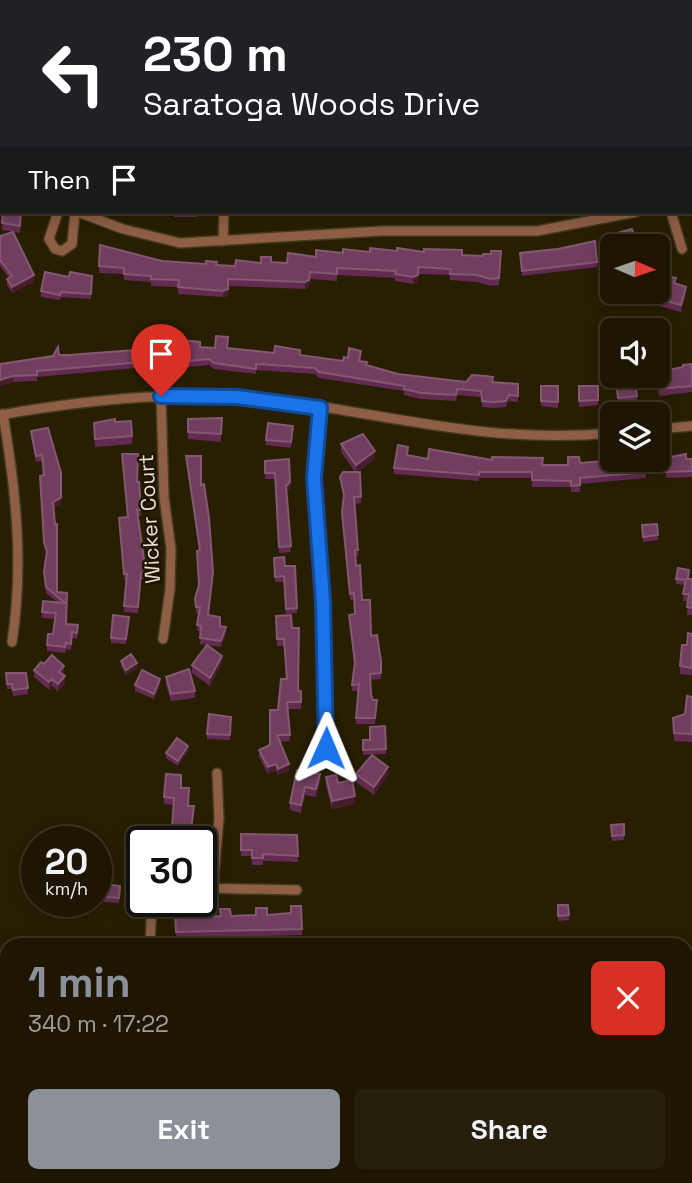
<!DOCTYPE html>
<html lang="en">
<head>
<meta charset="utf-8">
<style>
  :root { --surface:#1e1602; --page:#261f0c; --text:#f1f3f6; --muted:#a19f99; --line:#3c3524; --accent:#8c9099 }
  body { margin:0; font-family:"Space Grotesk",sans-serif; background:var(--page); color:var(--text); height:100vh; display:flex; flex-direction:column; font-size:26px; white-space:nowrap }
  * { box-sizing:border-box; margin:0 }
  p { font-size:23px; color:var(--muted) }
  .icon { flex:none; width:38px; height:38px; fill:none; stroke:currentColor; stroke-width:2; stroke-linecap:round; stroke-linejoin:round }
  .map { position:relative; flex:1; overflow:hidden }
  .side { position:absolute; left:0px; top:938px; width:693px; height:245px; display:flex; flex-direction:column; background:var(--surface); border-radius:21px 21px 0 0; box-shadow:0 4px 18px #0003,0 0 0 2px var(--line) }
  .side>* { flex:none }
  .top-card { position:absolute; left:0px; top:0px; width:693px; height:214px; box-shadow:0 4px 18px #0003,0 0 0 2px var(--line); background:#202124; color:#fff; overflow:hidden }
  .needle { width:46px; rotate:92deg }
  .controls { position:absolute; left:600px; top:234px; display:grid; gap:14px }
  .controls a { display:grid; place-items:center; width:70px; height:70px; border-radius:10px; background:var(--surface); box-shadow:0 4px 18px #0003,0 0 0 2px var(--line); font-size:35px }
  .speed { position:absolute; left:21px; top:826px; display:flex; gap:14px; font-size:35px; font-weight:700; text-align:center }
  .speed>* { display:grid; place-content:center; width:91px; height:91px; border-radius:50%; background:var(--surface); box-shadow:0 4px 18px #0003,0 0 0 2px var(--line); line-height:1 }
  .speed small { font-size:18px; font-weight:400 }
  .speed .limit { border:4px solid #111; border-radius:10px; background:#fff; color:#111 }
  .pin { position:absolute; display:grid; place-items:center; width:60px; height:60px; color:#fff; margin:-72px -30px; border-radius:50% 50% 50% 0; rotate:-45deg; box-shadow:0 0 7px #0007 }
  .pin .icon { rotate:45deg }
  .me { position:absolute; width:77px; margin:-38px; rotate:1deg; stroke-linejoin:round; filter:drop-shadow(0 0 5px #0008) }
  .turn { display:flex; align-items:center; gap:24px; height:147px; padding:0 28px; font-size:32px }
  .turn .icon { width:91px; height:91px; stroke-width:2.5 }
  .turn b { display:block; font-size:49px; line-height:60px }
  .then { display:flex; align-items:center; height:66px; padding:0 28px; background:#0003; gap:14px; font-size:26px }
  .round { display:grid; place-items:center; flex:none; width:74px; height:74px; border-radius:10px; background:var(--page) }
  .overview { display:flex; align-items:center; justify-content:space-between; height:119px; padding:0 28px }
  h1 { font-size:42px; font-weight:700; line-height:52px; color:var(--accent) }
  .action { display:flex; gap:14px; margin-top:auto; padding:14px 28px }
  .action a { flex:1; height:80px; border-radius:10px; background:var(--accent); color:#fff; font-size:28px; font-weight:700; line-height:80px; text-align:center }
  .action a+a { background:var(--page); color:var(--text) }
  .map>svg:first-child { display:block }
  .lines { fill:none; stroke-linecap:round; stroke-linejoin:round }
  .service-casing { stroke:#43391f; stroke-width:8 }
  .minor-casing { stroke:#43391f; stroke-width:12 }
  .service { stroke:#8f5f45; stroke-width:4.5 }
  .minor { stroke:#8f5f45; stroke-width:9 }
  .wall { fill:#632b51 }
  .shaded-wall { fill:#451d2b }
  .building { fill:#713e5f; stroke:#845871; stroke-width:2 }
  .route-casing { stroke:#114b97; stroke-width:18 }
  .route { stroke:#1a73e8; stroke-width:12 }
  .labels { text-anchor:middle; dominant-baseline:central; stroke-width:5; stroke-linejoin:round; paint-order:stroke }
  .street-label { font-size:21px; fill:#e9e2d2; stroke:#1e1500 }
</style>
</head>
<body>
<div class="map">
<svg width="692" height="1183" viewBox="0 0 692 1183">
  <rect width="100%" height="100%" fill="#281e02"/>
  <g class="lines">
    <defs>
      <path id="service" d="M7,0L10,2
        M45,0L46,2
        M210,0L237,2
        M173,2L177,0"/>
      <path id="minor" d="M307,2V0
        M691,201H692
        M58,212L49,239L55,249L62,251L72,244L75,212
        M78,212L123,229L180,243L382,231H537L636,212
        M671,212L682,249
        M223,241L224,212
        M161,396L164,497L171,549L170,589L163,639
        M320,408L314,478L323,601L326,748
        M3,414C16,491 24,565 12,642
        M0,415C96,398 194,389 291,402C403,418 497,444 612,433
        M658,429L692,426
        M201,888L297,890
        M213,888L219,818L217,773
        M150,945L152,901
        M686,1074H692
        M0,1098L7,1097
        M0,1126L7,1123
        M413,1183L414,1176"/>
    </defs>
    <!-- service casing -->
    <use href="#service" class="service-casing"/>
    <!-- minor casing -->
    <use href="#minor" class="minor-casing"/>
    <!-- service -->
    <use href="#service" class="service"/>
    <!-- minor -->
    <use href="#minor" class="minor"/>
  </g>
  <!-- wall -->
  <path class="wall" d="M21,212L20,233L2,230V223Z
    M174,212H198L197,217H174Z
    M0,236L34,282L12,293L7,285V279L9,278L0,266Z
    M100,245L162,261L235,266L261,263H287L343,253L397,251L482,256L501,251L499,285L490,286L477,282L450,280V275L418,274V282L413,284L395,281V278L337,275V281L310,279L309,287L305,289L228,286V296L223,297L178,294V287L151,286V282L124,280V274L99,273Z
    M558,249L597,262V267L522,276L520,253Z
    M92,276L91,299L61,297L60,300L41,297V291L69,277Z
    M676,284L686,295L681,312L659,306V299Z
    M627,292H641L634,298Z
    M182,340L200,347L300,355L343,361L348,358L361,357L360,361L367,365L398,374L466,382H492L518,390V402L509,401L506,407L493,408L482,407L481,397L457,395L456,401L421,399L404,395V391L319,378L315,374L256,370V374L214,369L209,365L179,368V364L37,377V381L13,382L0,386V364L59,355H69L175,347Z
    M692,364V392L659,396L656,376Z
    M616,382L637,396V401L618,403Z
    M541,386H558V408L541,406Z
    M579,386H598V405L579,407Z
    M222,418L221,442L188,439V419Z
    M115,422L132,436V444L95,447L94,423Z
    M31,431L61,473V504L54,508L57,592L67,593L66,624L78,631L77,639L72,638L71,650L66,649L65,653L47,651V645L53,634L55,619L42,618L43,601L57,602L46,593L44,572L47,555L44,548L40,482L44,475L42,461L36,462L31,437Z
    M293,431L291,448L266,445V440Z
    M341,444L375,459L357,472H360L361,503L355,504L358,550V556H355L356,566L362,600L371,636L381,661V679L370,680L371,694L373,700L377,706L375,724H356L358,691H352L354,665L349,615L354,614V600H350L342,520L344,499L340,477L355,472L341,452Z
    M122,454L137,482H139L141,516H138L146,579H141L138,613L124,612L126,580H124L119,518L128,517Z
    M408,455L428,459L492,460L543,465H568L580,463L645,460L646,478L580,484V492H571V487H532V478H479V481L394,474V468Z
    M186,456L201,485L213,578L208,615L226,633L221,647L200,644L201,631H197L199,613H196L195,598L199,586V550Z
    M665,458L692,459V477L666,478Z
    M265,461L290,488L286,492L291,552L279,553L275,479H265Z
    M657,524L658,540L643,542L642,525Z
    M274,558L285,566H295L297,613L286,614L284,582H275Z
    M689,575V579H692V615H687L688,601H683L685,585L676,584V579Z
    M276,616L292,628L298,691H301V709H287L290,741L280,742L289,771L278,775L276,770L268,774L259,757V750L270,745L278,710L286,679L284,646H277Z
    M129,622L126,644L111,643V638Z
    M692,634V675L680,674V666L687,645Z
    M121,661L137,668L126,675L121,666Z
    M222,663L210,686L192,673V665Z
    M44,664L64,673L63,675L65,684L58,691L52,686L49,690L34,677V670Z
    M6,673L28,688V694L13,696L12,689H7Z
    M166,677L195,691V698L171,701L166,685Z
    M135,685H160L154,699L135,691Z
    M692,697V742L674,741L673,718L685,714Z
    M231,717L230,740L207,739V734Z
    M385,726L386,754L363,755V740H370Z
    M188,751L178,766L166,758V753Z
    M297,770L320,781L316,797L305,795L301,813L290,810V803Z
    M356,774L388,775L374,795L356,782Z
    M326,777L338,783L355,804L332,809L326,785Z
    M181,788L188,806L194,814L191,838L172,836L173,805L164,804V797Z
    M624,824V840L612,841L611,825Z
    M241,834L297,835L298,862L263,861V865H252V856H241Z
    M105,884L120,886L119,903L104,902Z
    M70,901H81V916L69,915Z
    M558,905H568L569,920L558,921Z
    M301,906L302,935L176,938L175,912L200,917L267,915L291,913Z
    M692,991V1022H686V998H690Z
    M7,1139V1168L0,1167V1140Z
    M361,1176H389L388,1183H361Z"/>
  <!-- shaded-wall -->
  <path class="shaded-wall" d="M34,275V282L12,293V287Z
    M418,275V282L413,284V277Z
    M309,280V287L305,289V282Z
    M228,286V296L223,297V291Z
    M686,287V295L681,312V305Z
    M634,292H641L634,298Z
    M13,376V382L0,386V380Z
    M509,395V401L506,407V401Z
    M375,451V459L356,473V465Z
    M290,482V488L286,492V486Z
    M61,498V504L53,508V502Z
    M226,627V633L221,647V641Z
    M222,656V663L210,686V678Z
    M137,663V668L126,675V670Z
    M64,666V673L59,679V672Z
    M65,676V684L58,691V684Z
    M52,679V686L49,690V682Z
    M160,679V685L154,699V694Z
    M188,746V751L178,766V761Z
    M276,764V770L268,774V767Z
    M289,764V771L278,775V769Z
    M388,767V775L374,795V787Z
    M320,774V781L316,797V789Z
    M305,787V795L301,813V805Z
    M355,796V804L332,809V801Z"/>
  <!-- building -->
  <path class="building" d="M0,21L2,23V34L0,36Z
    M3,212H21L20,226L2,223Z
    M632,229L639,247H618L617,233Z
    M13,232L34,275L12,287L7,279L12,276L0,260V236Z
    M595,241L597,262L522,271L520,253L558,249Z
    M100,245L162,261L206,264V261L217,262L216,265L235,266L236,260L261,263V257H271V262L287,263L288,253L316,257V250L343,253V249L370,252V248L397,251V248L424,252V249L462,250V255L482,256L483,254H491V251H501L499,278L490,279L477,275L450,274L451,269L418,267V275L413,277L395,274L396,271L337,268V274L310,272L309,280L305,282L228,279V289L223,291L178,287L179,280L151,279V276L124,274V268L99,266Z
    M45,272L69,277L70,272L92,276L91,294L61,292L60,295L41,291Z
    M666,276L676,278L674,283L686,287L681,305L659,299Z
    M175,334H182V340L200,342V347L215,348L216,336L228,337L227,348L274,353L275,346L300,350V355L343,361L344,357L348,358L349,348L361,351L359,361L367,362L366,365L398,374L466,382L472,375L486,376L493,377L492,382L518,384V396L509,395L506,401L493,402L482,401L481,391L457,389L456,395L421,393L404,389L405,386L319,372L315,368L256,364V369L214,363L209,359L179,362V359L37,371V375L13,376L0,380V364L53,356L58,347L59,355H69L175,347Z
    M692,364V386L659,389L657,376H658V372L683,367V365Z
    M635,379L637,396L618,398L616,382Z
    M541,386H558V402L541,401Z
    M579,386H598V400L579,401Z
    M222,418L221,434L188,432V419Z
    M115,419V422L131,421L132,436L95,439L94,423Z
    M268,423L293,426L291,442L266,440Z
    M48,428L61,473V498L53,502L55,524H57V592L67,593L66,624L78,625L77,633L72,632L71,644L66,643L65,647L47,645L48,634H53L56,613L42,612L43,601L65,603L46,587L44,572L47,551L44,542L40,476L44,475L42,455L36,456L31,431Z
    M363,434L375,451L356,465L341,444Z
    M398,445L408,447L407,455L428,459L429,449L492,460V457L543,458L542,465H568V457H579L580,463L603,461V456H612V460H645L646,472L580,478V485L571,486V481L532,480V472H479V475L394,468Z
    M122,454H138L137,482H139L141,510H137L146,573H141L138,607L124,606L127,574H124L119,518L128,517Z
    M686,454V459H692V471L666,472L665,458Z
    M186,456H201V485L204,484L209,518L213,572L208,615L220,617V626L226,627L221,641L200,638L201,626L197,625L200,607H196L195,598L199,585L197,551L200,550Z
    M289,459L290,482L286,486L291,546L279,547L275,473H265V461Z
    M343,472H360L361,497H354L358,550H355L356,566L360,565L362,600H370L371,636L377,635L381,661V673L370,674L371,694L373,700H377L375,718H356L359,684L352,685L355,662L349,615L355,614L354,593L350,594L342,513L344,495L340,477Z
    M657,524L658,535L643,537L642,525Z
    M284,557L285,566H295L297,608L286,609L284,576L275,577L274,558Z
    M678,568L689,570L688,579H686L685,580L676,579Z
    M686,579H692V608L687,607L689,594H683Z
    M113,615L129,617L126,639L111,638Z
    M291,615L292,628H299L298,691H301V702H287L290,735H277L289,764L278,769L276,764L268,767L259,750L270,745V710H278L281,679H287L284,639H277L276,616Z
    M688,633L692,634V668L680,666L682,645H687Z
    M207,645L222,656L210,678L192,665Z
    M131,654L137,663L126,670L121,661Z
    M52,655L64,666L59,672L65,676L58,684L52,679L49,682L34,670L41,662L44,664Z
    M189,669L195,691L171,694L166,677Z
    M142,670L160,679L154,694L135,685Z
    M6,673H26L28,688L13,690L12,684H7Z
    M687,696L692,697V734L674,733L673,718L685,714Z
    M209,714L231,717L230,735L207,734Z
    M385,726L386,749L363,750V740H370V727Z
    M177,738L188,746L178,761L166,753Z
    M372,755L388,767L374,787L356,774Z
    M297,770L320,774L316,789L305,787L301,805L290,803Z
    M166,774L181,775V788H189L188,806H194L191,830L172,829L174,798L164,797Z
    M336,775L338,783L352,780L355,796L332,801L326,777Z
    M624,824V835L612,836L611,825Z
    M241,834L297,835L298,856L263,854V858H252V850H241Z
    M105,884L120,886L119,898L104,897Z
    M70,901H81V910H69Z
    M558,905H568L569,915L558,916Z
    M291,906H301L302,929L176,932L175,912L199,913L200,917L221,916L220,909H230L231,916L256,915V908H267V915L291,913Z
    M692,991V1014H686V998H691L690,992Z
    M7,1139V1160H0V1140Z
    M361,1176H388V1180L361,1178Z
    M444,1176H463L465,1183H440L439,1179H444Z"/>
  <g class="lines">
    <defs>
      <path id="route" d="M161,396L237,397L320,408L314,478L323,601L326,748"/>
    </defs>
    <!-- route casing -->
    <use href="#route" class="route-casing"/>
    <!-- route -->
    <use href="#route" class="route"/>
  </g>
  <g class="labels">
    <!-- street labels -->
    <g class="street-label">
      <text transform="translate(149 519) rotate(-93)">Wicker Court</text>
    </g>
  </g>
</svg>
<div class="controls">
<a><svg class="needle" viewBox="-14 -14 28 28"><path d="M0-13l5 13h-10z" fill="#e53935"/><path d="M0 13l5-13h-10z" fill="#a19f99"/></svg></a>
<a><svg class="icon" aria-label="sound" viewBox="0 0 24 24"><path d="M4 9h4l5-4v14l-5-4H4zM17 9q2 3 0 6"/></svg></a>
<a><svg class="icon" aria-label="layers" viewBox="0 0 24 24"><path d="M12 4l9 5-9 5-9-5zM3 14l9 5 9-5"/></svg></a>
</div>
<div class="speed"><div>20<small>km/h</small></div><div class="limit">30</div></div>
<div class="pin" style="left:161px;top:396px;background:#d93025"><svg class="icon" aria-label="arrive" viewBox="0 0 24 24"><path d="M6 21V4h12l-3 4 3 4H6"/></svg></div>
<svg class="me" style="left:326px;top:748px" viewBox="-20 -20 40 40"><path d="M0-17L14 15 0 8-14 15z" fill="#1a73e8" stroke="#fff" stroke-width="4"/></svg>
<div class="top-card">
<div class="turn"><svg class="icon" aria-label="left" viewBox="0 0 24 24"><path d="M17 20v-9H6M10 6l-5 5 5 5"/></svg><div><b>230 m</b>Saratoga Woods Drive</div></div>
<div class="then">Then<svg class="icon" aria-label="arrive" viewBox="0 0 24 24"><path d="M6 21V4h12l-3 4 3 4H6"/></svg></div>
</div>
<section class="side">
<div class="overview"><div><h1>1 min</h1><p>340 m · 17:22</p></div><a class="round" style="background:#d93025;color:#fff"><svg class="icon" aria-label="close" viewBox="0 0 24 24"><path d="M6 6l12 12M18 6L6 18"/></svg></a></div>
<div class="action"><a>Exit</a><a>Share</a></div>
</section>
</div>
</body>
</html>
